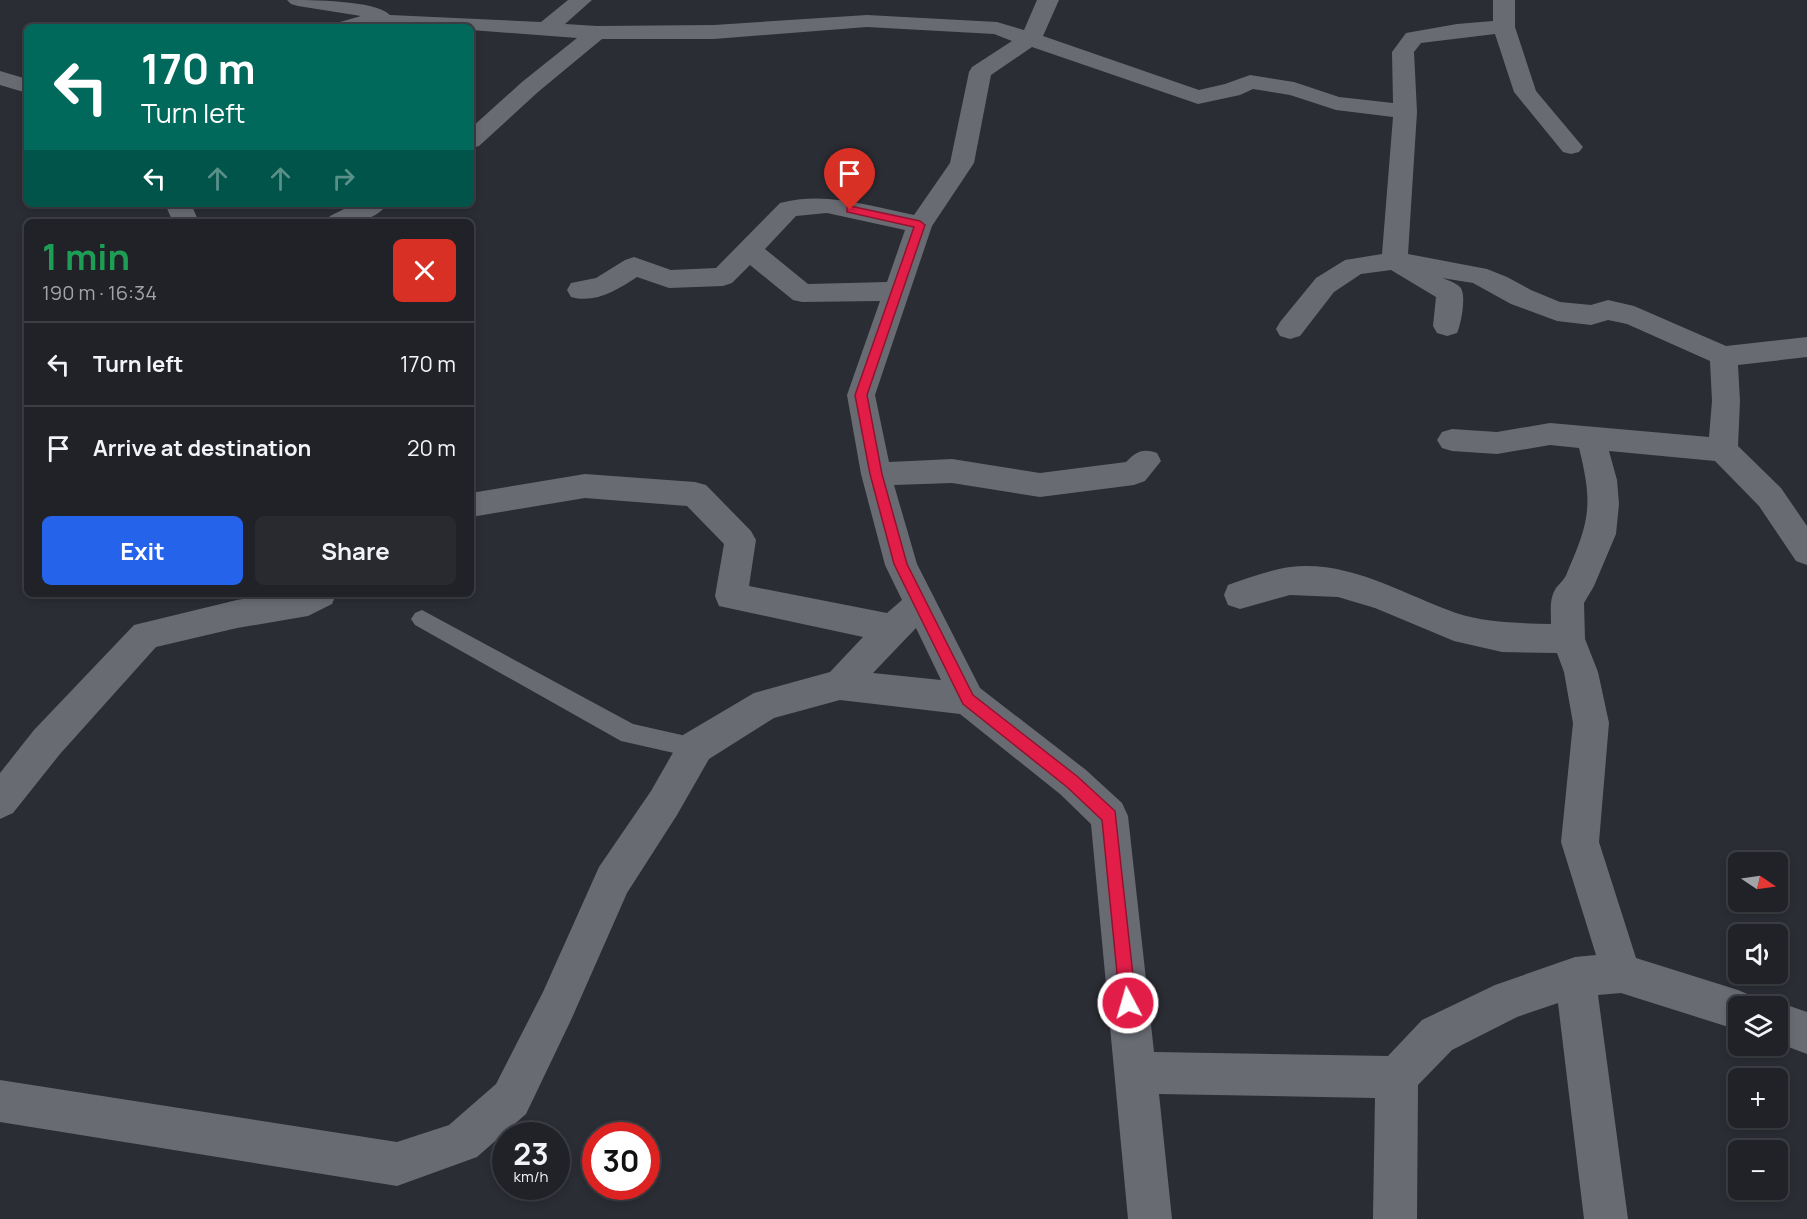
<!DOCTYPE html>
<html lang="en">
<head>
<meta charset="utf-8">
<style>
  :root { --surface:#202227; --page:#282a2f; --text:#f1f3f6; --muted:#a2a4a7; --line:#3d3f44; --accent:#2563eb }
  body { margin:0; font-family:Manrope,sans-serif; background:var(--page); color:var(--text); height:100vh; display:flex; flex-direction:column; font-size:22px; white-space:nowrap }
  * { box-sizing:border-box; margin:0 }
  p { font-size:20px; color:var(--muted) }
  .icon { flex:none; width:33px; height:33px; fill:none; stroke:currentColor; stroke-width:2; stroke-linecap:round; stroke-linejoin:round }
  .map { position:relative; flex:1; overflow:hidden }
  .sheet { position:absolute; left:24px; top:219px; width:450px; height:378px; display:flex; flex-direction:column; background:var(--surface); border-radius:9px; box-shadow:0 3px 9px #0003,0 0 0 2px var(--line) }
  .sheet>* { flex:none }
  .guide { position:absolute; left:24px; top:24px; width:450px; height:183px; border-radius:9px; box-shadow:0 3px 9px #0003,0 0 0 2px var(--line); background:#00695c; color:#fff; overflow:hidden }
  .needle { width:39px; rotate:103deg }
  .tools { position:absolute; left:1728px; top:852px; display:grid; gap:12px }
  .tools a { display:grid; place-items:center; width:60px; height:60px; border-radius:9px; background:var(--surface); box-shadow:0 3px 9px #0003,0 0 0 2px var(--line); font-size:30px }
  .speed { position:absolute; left:492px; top:1122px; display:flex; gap:12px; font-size:30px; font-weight:700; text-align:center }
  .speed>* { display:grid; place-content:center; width:78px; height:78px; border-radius:50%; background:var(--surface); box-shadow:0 3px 9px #0003,0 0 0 2px var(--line); line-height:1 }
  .speed small { font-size:15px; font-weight:400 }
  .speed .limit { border:9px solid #d22; background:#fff; color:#111 }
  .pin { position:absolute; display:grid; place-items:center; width:51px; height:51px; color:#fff; margin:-62px -26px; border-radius:50% 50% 50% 0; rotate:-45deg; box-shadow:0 0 6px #0007 }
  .pin .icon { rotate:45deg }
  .me { position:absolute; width:66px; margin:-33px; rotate:354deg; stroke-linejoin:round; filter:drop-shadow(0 0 4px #0008) }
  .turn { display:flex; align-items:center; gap:21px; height:126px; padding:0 18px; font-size:27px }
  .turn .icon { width:78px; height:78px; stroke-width:2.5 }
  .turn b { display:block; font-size:42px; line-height:51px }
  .lanes { display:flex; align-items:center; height:57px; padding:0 18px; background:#0003; justify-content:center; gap:30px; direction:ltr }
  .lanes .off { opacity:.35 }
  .round { display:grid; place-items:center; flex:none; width:63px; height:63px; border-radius:9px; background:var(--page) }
  .head { display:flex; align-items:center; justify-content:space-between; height:102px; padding:0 18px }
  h1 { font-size:36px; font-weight:700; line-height:45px; color:#1e9e55 }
  .primary-button { display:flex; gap:12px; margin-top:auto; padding:12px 18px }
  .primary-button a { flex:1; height:69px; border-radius:9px; background:var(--accent); color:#fff; font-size:24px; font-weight:700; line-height:69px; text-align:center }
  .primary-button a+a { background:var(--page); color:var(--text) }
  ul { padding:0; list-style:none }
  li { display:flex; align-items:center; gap:18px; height:84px; padding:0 18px; border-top:2px solid var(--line) }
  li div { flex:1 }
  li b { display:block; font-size:22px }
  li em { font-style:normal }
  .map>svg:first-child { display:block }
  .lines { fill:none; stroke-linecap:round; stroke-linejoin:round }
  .lane { fill:#696b73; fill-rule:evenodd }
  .street { fill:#696b73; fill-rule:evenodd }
  .route { fill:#e11d48; stroke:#92132f; stroke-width:1.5 }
</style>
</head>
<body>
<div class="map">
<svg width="1807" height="1219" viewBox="0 0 1807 1219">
  <rect width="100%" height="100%" fill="#2b2d34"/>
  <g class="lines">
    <!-- lane -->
    <path class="lane" d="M422,610L633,724L704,740L707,747L704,754L696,758L621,741L415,625L411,619L415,613Z"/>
    <!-- street -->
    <path class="street" d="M287,0C311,0 375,0 390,15L541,22L568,0H592L565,24L597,26L714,25L867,15L997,22L1024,30L1037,0H1059L1043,36L1199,90L1225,84L1250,75L1294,82L1339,97L1393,103L1392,52L1406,33L1457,24L1493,21V0H1515V27L1536,91L1583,147L1579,152L1571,154L1563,152L1514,92L1495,34L1421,43L1414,52L1417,112L1408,254L1487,269L1507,277L1531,290L1560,302L1591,305L1608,300L1634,306L1726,346L1807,337V357L1738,365L1740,401L1738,446L1781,488L1807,526V565L1796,561L1759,506L1715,461L1609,451L1617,480L1619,504L1616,534L1594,586L1584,603L1585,639L1598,672L1609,723L1599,842L1636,958L1738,990L1752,996L1757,1006H1738V1030L1621,993L1598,995L1628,1219H1584L1558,1003L1517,1017L1452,1050L1418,1085L1417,1219H1373V1217L1375,1098L1159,1094L1172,1219H1128L1091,824L1060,794L960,714L840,700L774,718L709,759L677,815L627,893L571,1020L526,1114L477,1157L397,1186L0,1122V1080L397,1142L449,1125L496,1084L543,992L599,867L651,791L683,735L754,693L830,672L863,637L719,606L715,596L724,544L687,506L585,498L471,517V493L585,474L695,482L706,485L751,531L756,540L749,586L887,613L902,600L885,565L861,474L847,395L880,301L802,302L793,300L750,265L732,283L723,286L669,288L637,277C617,290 595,304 571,297L567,290L571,283L596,278L625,260L634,257L671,270L716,268L780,203C826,191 868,206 914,215L950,163L969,72L972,67L1012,41L994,34L867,27L714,39H602L538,92L479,146L471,148V128L522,82L577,38L471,30V27H337L340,22L361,16L298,6L291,4ZM1032,47L1198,104L1240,95L1253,89L1290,95L1336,110L1393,117L1382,254L1345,260L1316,278L1280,322L1276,329L1280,336L1290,339L1300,336L1334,292L1361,274L1391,270L1436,297L1433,326L1437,333L1447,336L1457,333C1461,325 1467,294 1460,287C1456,283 1448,280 1442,278L1473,283L1511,304L1557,321L1591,325L1608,320L1627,324L1710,361L1712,401L1709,437L1550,423L1497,432L1452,429L1442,432L1437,440L1442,448L1452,451L1497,454L1550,445L1579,448C1593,504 1590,520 1567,573C1565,579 1560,583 1556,588C1549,599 1551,611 1551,624C1519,623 1486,623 1456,613C1402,594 1350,560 1290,567C1270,570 1247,578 1228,585L1224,595L1228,605L1240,609L1290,595L1338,597L1375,608L1454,641L1502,652L1557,653L1564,672L1573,723L1561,842L1596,955L1575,957L1495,985L1422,1020L1388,1056L1154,1052L1128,816L1122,803L1086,770L980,688L917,564L894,485L952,483L1040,497L1134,485L1145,481L1161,461L1157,453C1142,448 1136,452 1126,462L1040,473L952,459L889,462L875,395L932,226L974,163L991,75ZM827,213L905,230L887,282L808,284L765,249L796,216ZM916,628L941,680L873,673Z
      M0,71L27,79V93L0,85Z
      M165,204H191L199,222H173Z
      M354,204H387C374,224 347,222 326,222L330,216Z
      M272,594H336L332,604L308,616L237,628L156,647L60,754L13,813L0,819V773L34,730L134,625L237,600Z
      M1778,1002L1807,1012V1054L1778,1043V1006H1768Z"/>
  </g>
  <!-- route -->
  <path class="route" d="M850,206L920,221L925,225L867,395L882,474L907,564L973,695L1078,777L1115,811L1136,1003L1134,1009L1128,1011L1122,1009L1120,1003L1102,820L1067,787L963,704L894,564L870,474L855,395L914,227L847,212V207Z"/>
</svg>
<div class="tools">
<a><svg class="needle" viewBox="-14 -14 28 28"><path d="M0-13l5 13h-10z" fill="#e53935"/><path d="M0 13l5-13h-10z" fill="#a2a4a7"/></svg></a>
<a><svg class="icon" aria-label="sound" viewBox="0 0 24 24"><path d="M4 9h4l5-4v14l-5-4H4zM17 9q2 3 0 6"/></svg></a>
<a><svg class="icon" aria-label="layers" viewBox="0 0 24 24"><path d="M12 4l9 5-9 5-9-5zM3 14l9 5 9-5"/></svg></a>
<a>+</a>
<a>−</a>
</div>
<div class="speed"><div>23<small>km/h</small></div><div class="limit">30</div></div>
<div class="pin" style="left:850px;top:210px;background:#d93025"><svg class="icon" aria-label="arrive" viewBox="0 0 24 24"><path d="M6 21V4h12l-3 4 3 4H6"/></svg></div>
<svg class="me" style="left:1128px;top:1003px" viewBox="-20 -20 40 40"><circle r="17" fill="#e11d48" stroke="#fff" stroke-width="3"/><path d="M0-11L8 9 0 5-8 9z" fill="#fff"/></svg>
<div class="guide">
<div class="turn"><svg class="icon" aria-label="left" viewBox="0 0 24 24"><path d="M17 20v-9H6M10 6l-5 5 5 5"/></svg><div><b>170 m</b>Turn left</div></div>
<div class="lanes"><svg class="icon" aria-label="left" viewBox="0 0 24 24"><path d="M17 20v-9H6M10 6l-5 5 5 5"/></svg><svg class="icon off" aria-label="ahead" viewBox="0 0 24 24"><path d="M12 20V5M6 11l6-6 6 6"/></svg><svg class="icon off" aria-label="ahead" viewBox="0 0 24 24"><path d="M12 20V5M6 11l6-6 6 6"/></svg><svg class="icon off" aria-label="right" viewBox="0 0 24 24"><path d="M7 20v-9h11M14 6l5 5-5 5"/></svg></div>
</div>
<section class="sheet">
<div class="head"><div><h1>1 min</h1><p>190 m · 16:34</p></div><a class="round" style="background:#d93025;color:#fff"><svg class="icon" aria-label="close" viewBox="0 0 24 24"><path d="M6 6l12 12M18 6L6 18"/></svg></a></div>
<ul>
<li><svg class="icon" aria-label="left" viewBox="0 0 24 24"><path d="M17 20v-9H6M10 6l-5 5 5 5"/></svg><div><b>Turn left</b></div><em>170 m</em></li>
<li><svg class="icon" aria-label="arrive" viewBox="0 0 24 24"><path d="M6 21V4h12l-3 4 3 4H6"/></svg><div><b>Arrive at destination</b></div><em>20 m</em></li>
</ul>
<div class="primary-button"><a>Exit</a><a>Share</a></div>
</section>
</div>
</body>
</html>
